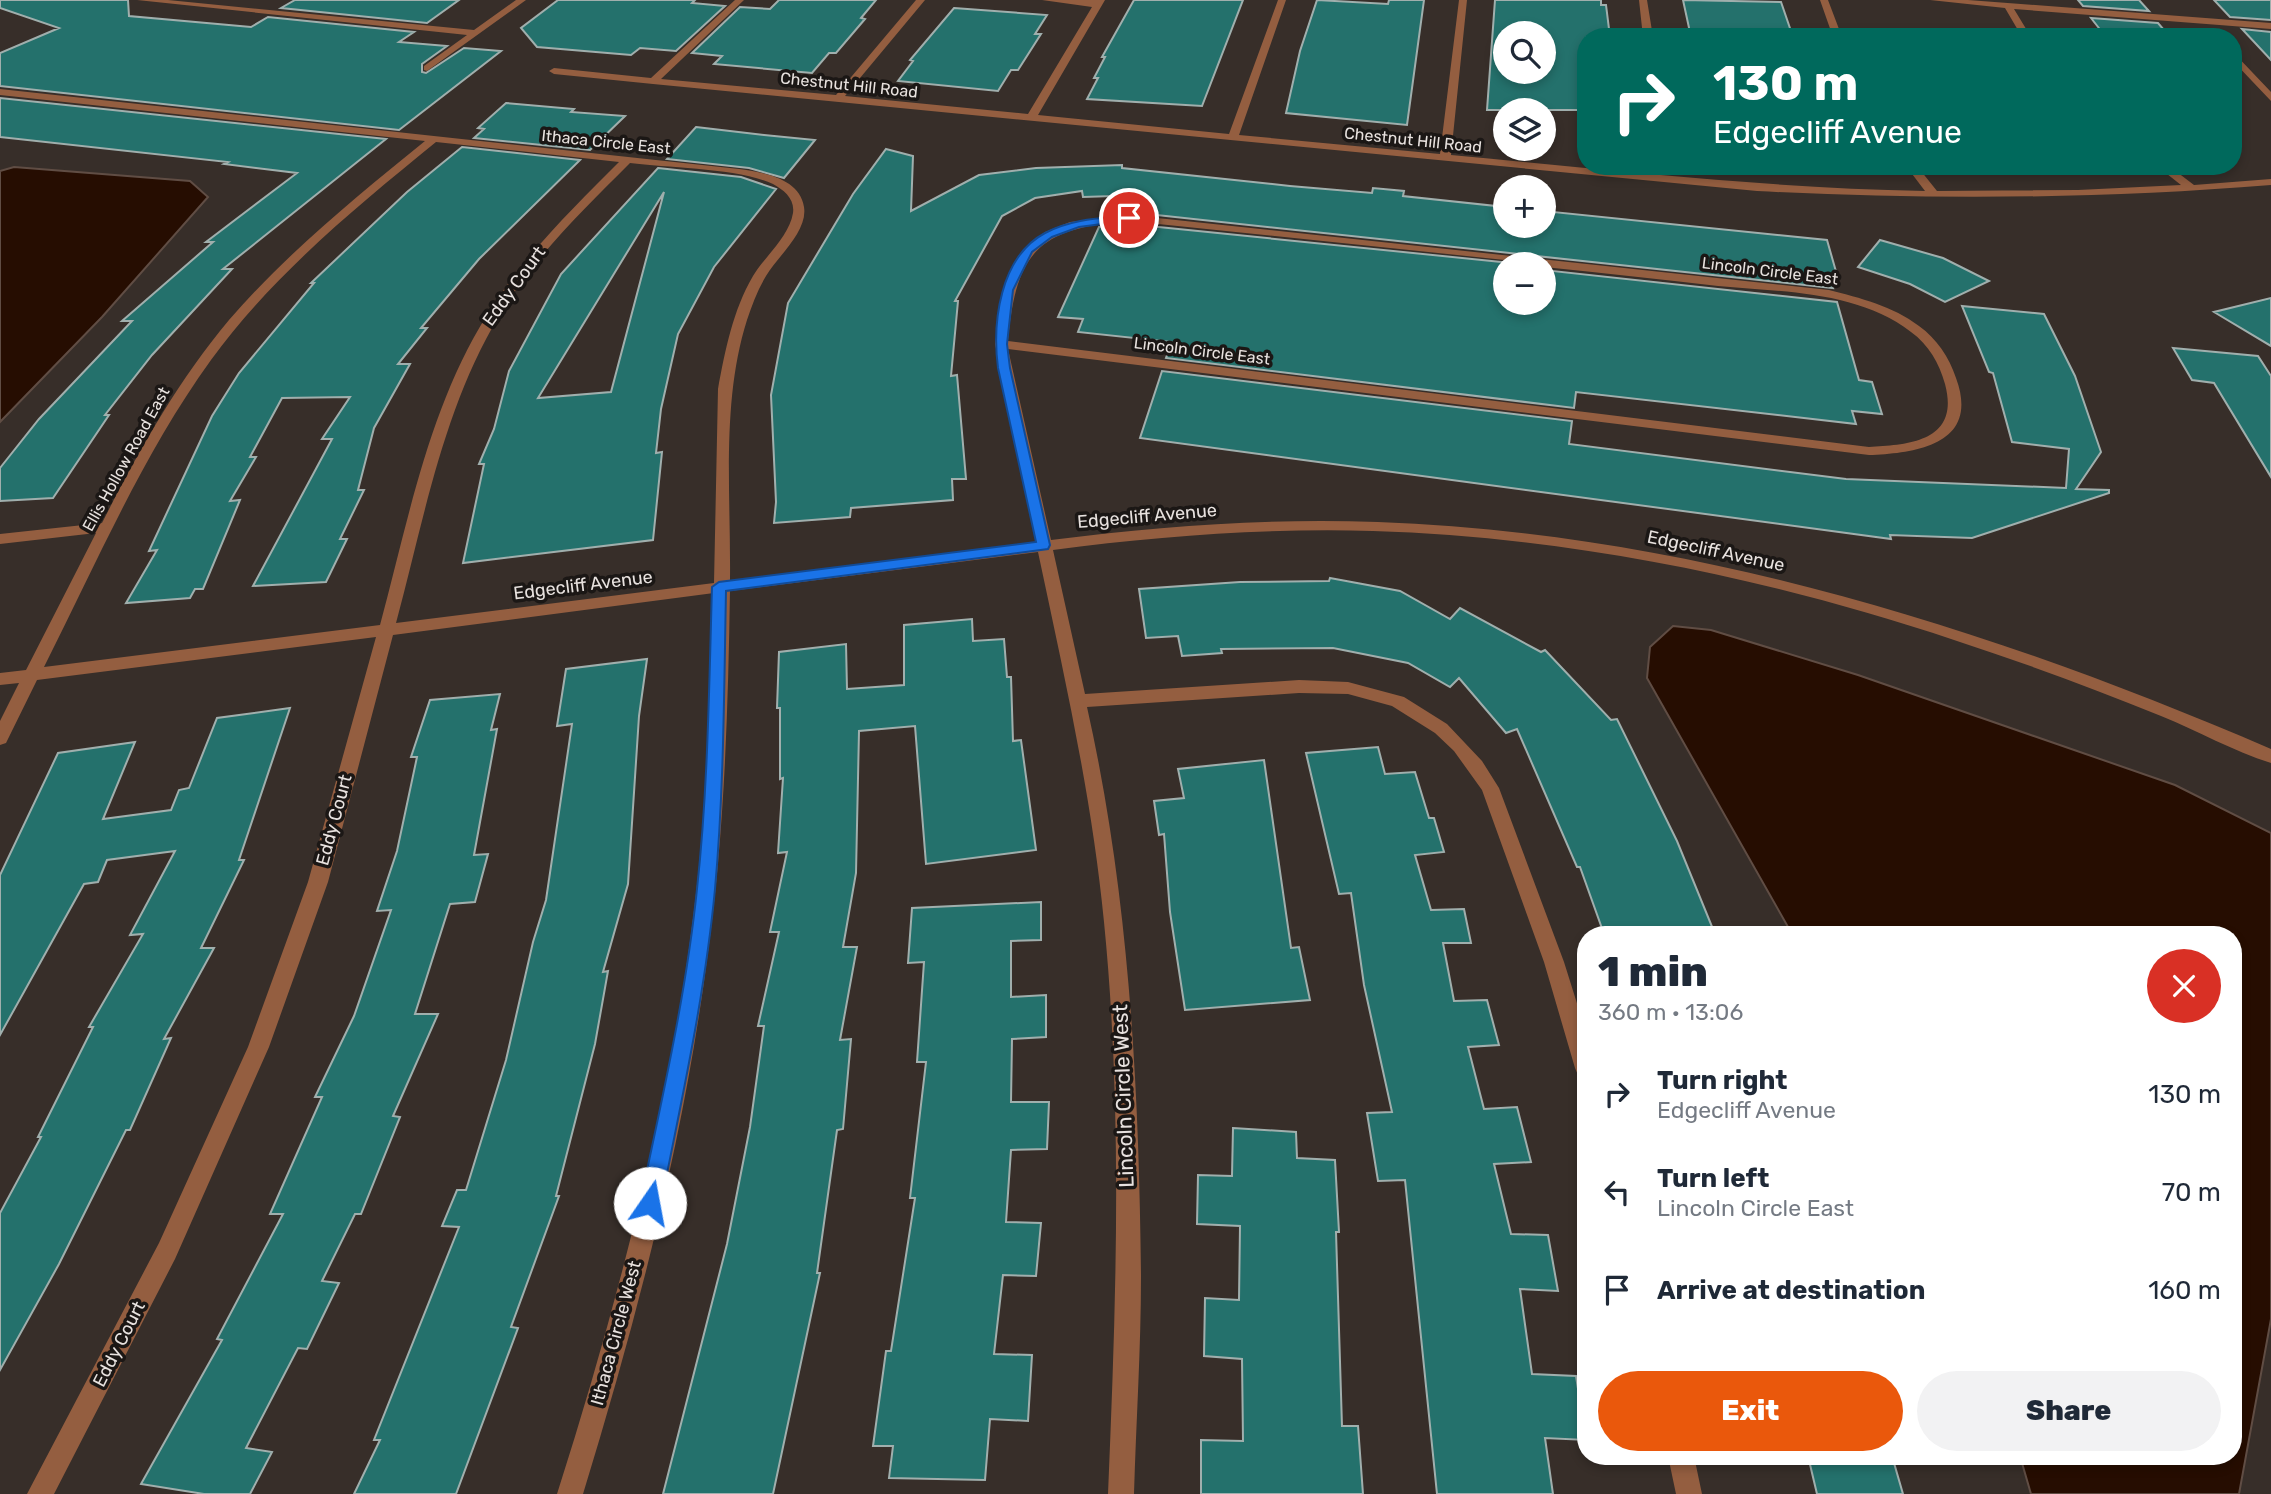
<!DOCTYPE html>
<html lang="en">
<head>
<meta charset="utf-8">
<style>
  :root { --surface:#fff; --page:#f2f2f3; --text:#1f2937; --muted:#747a83; --accent:#ea580c }
  body { margin:0; font-family:Rubik,sans-serif; background:var(--page); color:var(--text); height:100vh; display:flex; flex-direction:column; font-size:26px; white-space:nowrap }
  * { box-sizing:border-box; margin:0 }
  p { font-size:23px; color:var(--muted) }
  .icon { flex:none; width:38px; height:38px; fill:none; stroke:currentColor; stroke-width:2; stroke-linecap:round; stroke-linejoin:round }
  .map { position:relative; flex:1; overflow:hidden }
  .details { position:absolute; left:1577px; top:926px; width:665px; height:539px; display:flex; flex-direction:column; background:var(--surface); border-radius:28px; box-shadow:0 4px 10px #0003 }
  .details>* { flex:none }
  .hud { position:absolute; left:1577px; top:28px; width:665px; height:147px; border-radius:28px; box-shadow:0 4px 10px #0003; background:#00695c; color:#fff; overflow:hidden }
  .controls { position:absolute; left:1493px; top:21px; display:grid; gap:14px }
  .controls a { display:grid; place-items:center; width:63px; height:63px; border-radius:50%; background:var(--surface); box-shadow:0 4px 10px #0003; font-size:35px }
  .pin { position:absolute; display:grid; place-items:center; width:60px; height:60px; color:#fff; margin:-30px; border:4px solid #fff; border-radius:50%; box-shadow:0 2px 7px #0007 }
  .me { position:absolute; width:77px; margin:-38px; rotate:12deg; stroke-linejoin:round; filter:drop-shadow(0 0 5px #0008) }
  .turn { display:flex; align-items:center; gap:24px; height:147px; padding:0 21px; font-size:32px }
  .turn .icon { width:91px; height:91px; stroke-width:2.5 }
  .turn b { display:block; font-size:49px; line-height:60px }
  .round { display:grid; place-items:center; flex:none; width:74px; height:74px; border-radius:37px; background:var(--page) }
  .overview { display:flex; align-items:center; justify-content:space-between; height:119px; padding:0 21px }
  h1 { font-size:42px; font-weight:800; line-height:52px }
  .primary-button { display:flex; gap:14px; margin-top:auto; padding:14px 21px }
  .primary-button a { flex:1; height:80px; border-radius:42px; background:var(--accent); color:#fff; font-size:28px; font-weight:800; line-height:80px; text-align:center }
  .primary-button a+a { background:var(--page); color:var(--text) }
  ul { padding:0; list-style:none }
  li { display:flex; align-items:center; gap:21px; height:98px; padding:0 21px }
  li div { flex:1 }
  li b { display:block; font-size:26px }
  li em { font-style:normal }
  .map>svg:first-child { display:block }
  .water { fill:#260d01; stroke:#604d44; stroke-width:2 }
  .building { fill:#24716c; stroke:#a0afad; stroke-width:2; fill-rule:evenodd }
  .lines { fill:none; stroke-linecap:round; stroke-linejoin:round }
  .street { fill:#945e40; fill-rule:evenodd }
  .route { fill:#1a73e8; stroke:#114b97; stroke-width:2 }
  .labels { text-anchor:middle; dominant-baseline:central; stroke-width:7; stroke-linejoin:round; paint-order:stroke }
  .far-street-label { font-size:16px; fill:#e8e2df; stroke:#1b1715 }
  .street-label { font-size:18px; fill:#e8e2df; stroke:#1b1715 }
  .near-street-label { font-size:21px; fill:#e8e2df; stroke:#1b1715 }
</style>
</head>
<body>
<div class="map">
<svg width="2271" height="1494" viewBox="0 0 2271 1494">
  <rect width="100%" height="100%" fill="#372e29"/>
  <!-- water -->
  <path class="water" d="M14,167L190,181L208,197L102,317L0,422V171Z
    M1673,626L1711,630L1858,675L2175,785L2271,833V1319L2239,1494H2031L2020,1456H2233V934H1792L1647,678L1650,647Z"/>
  <!-- building -->
  <path class="building" d="M0,0H128L129,16L251,27L268,17L414,32L399,42L447,46L422,64V72L426,73L464,48L501,51L399,130L0,86V53L59,28L0,8Z
    M295,0H459L427,23L281,8Z
    M558,0H695L692,3L725,6L676,51L640,48L631,55L537,47L521,28Z
    M779,0H876L861,18L865,19L836,53H829L812,73L714,64L722,56L692,53L740,7L770,9Z
    M1134,0H1243L1202,106L1087,99L1098,78H1094L1105,57H1102Z
    M1317,0L1388,4L1389,0H1424L1407,125L1286,113L1300,51Z
    M1495,0H1601V5H1606L1610,37H1586V110H1487ZM1505,33H1544V72H1505Z
    M1683,0L1781,2L1793,37H1691Z
    M2078,0H2139L2149,11L2083,6Z
    M2214,0H2271V20L2230,17Z
    M954,8L1047,15L1035,34H1041L1018,70H1011L998,91L898,81L913,61L910,60Z
    M2091,18L2158,23L2170,37H2106Z
    M2242,29L2271,32V60Z
    M0,98L386,139L223,269H232L152,355L105,415H109L53,498L0,501V468L39,419L132,321H122L213,242H206L297,173L224,164L228,162L0,137Z
    M506,103L574,109L571,112L625,116L590,150L474,138L484,129L478,128Z
    M696,127L764,135L815,140L784,178L749,168L667,159Z
    M462,147L580,160L479,259L421,328H427L398,364H410L374,428L358,490H364L340,539H347L326,582L253,586L332,439H322L350,397L282,398L250,457H256L230,501L240,500L203,589H195L190,598L126,603L157,550L149,551L212,416L239,373L314,283H311L407,192Z
    M886,149L913,156L911,211L979,175L1036,168L1122,165V168L1290,186L1372,193L1373,188L1404,191L1403,196L1505,207V226H1544V211L1827,240L1837,275L1829,274L1833,288L1129,212L1104,215L1113,196L1083,197L1082,191L1035,198L1002,216L955,301H958L951,376L957,375L966,479H952L953,500L851,508L850,517L774,523L776,502L771,395L788,303L853,194Z
    M658,168L741,177L776,189L714,267L678,334L661,409L656,453L662,452L653,540L463,563L484,464H479L494,429L509,371L561,274ZM664,192L611,392L538,398Z
    M1129,224L1521,264H1505V303H1544V270L1837,302L1859,380L1872,382L1882,414L1852,411L1856,424L1576,392L1574,408L1166,358L1172,342L1078,332L1083,319L1058,317L1099,227Z
    M1880,240L1943,258L1989,281L1945,302L1910,284L1858,267Z
    M2271,298V346L2214,312Z
    M1962,306L2044,314L2075,376L2101,452L2076,489L2109,490V493L1972,538L1890,535L1891,539L1140,438L1162,371L1572,421L1569,444L1846,479L2066,488L2069,449L2012,442L1993,373L1989,372Z
    M2173,348L2258,356L2271,376V477L2214,383L2192,380Z
    M1330,578L1400,591L1450,619L1460,608L1541,652L1545,650L1611,720L1617,719L1677,841L1715,934H1604L1580,867H1577L1517,729L1506,733L1459,678L1450,687L1408,663L1333,648L1221,649L1222,653L1182,656L1178,636L1146,638L1139,589L1240,582L1329,581Z
    M972,619L973,641L1004,639L1007,677H1011L1013,741L1021,740L1036,850L926,864L915,726L859,731L856,873L843,947H857L840,1040L851,1039L843,1129L837,1130L817,1273H820L773,1494H663L727,1244L750,1127L764,1026H758L779,932H770L787,852L778,853L783,778L780,779V708H777L779,652L846,644L847,689L904,685V625Z
    M647,659L639,716L628,884L603,972L608,971L595,1044L556,1196H559L511,1327L518,1328L456,1494H354L380,1440H374L459,1227L442,1226L457,1190H466L506,1060L533,942L546,900L572,724L557,726L566,669Z
    M500,694L491,730L497,729L474,855L488,854L475,902L450,904L415,1014H438L393,1116L400,1117L361,1214H355L322,1281L339,1283L307,1349L298,1348L246,1448L272,1452L250,1494H204L141,1484L222,1340L217,1339L283,1214H270L322,1097H315L354,1016L391,910L377,911L397,851L417,757H411L430,700Z
    M290,708L239,860H244L201,948H214L164,1039L171,1038L130,1130H126L59,1264L0,1370V1213L41,1137H38L93,1027H89L143,934L130,935L175,851L107,860L98,882L84,884L0,1035V875L58,753L135,742L103,819L171,810L179,790L189,788L217,718Z
    M1378,747L1385,774L1415,772L1429,818H1434L1444,852L1415,855L1431,910L1464,909L1471,943H1443L1454,1001L1487,1000L1499,1045L1468,1047L1484,1109L1517,1107L1531,1162L1494,1164L1511,1234L1548,1235L1558,1291L1520,1289L1532,1374L1576,1376L1586,1440L1545,1438L1553,1494H1437L1405,1180L1378,1181L1367,1113L1392,1112L1364,985L1351,893L1339,894L1306,753Z
    M1264,760L1291,948L1299,947L1310,1000L1185,1010L1170,912L1164,834L1159,835L1154,801L1184,798L1178,769Z
    M1041,902V940L1011,941V997L1046,995V1037L1012,1039L1011,1102H1049L1047,1149L1011,1150L1006,1222L1041,1223L1036,1276L1003,1275L994,1354L1032,1355L1028,1421L990,1419L985,1480L889,1478L893,1446H873L886,1351H891L915,1198H910L926,1062H917L924,962L908,963L912,908Z
    M1233,1128L1296,1132L1297,1158L1335,1160L1339,1232H1336L1342,1426H1358L1363,1494H1201V1440L1243,1441L1242,1359L1204,1356L1205,1298L1239,1300L1240,1226L1197,1224L1198,1175L1232,1176Z
    M1808,1456H1892L1903,1494H1817Z"/>
  <g class="lines">
    <!-- street -->
    <path class="street" d="M137,0H168L474,30L516,0H526L427,71L424,70V66L467,35Z
      M735,0H744L661,79L836,95L916,0H925L845,96L1028,114L1092,7L1042,0H1105L1038,115L1229,134L1278,0H1286L1239,135L1440,154L1459,0H1467L1451,155C1609,170 1766,188 1925,191L1906,166H1917L1937,191L2078,190L2181,185L2157,166H2169L2194,185L2271,179V185C2099,199 1929,200 1757,191L653,84L554,74L549,71L554,68L651,78Z
      M1639,0H1647L1653,37H1643Z
      M1820,0H1828L1842,37H1833Z
      M1930,0H1968L2271,23V29L2014,9L2031,37H2022L2005,8Z
      M2233,52L2271,92V101L2233,61Z
      M0,89L739,169C762,172 800,178 804,207C808,231 778,256 766,276C758,289 752,305 747,320C721,402 731,495 730,581L1036,542L995,344L1004,286L1013,265L1028,245L1045,232L1070,222L1129,215L1829,290C1860,298 1893,306 1919,326C1937,339 1949,357 1956,378C1980,443 1919,453 1869,455L1008,349L1051,540C1159,526 1268,518 1378,522C1688,533 1987,627 2271,749V763C2233,751 2198,731 2161,716C2093,688 2024,663 1954,640C1769,578 1569,537 1373,531C1266,528 1159,536 1053,550L1085,694L1299,680L1348,682L1404,697L1447,724L1482,761L1499,788L1564,962L1586,1032V1078L1578,1075L1575,1068L1544,962L1482,790L1454,751L1435,733L1392,706L1348,694L1299,693L1087,707C1129,894 1139,1085 1141,1276C1141,1349 1136,1422 1134,1494H1108C1116,1303 1123,1113 1104,922C1092,797 1064,675 1038,552L730,591C728,717 724,843 706,967C682,1147 636,1321 583,1494H557C612,1322 658,1148 686,969C705,845 711,719 714,593L393,635L328,882L269,1047L175,1259L54,1494H27L159,1243L248,1047L308,882L376,637L37,680L6,743L0,745V721L19,683L0,685V673L26,670L96,533L0,544V534L102,523C138,452 177,382 229,320C287,253 356,197 425,141L0,95ZM436,142L619,162C571,210 523,257 487,315C429,407 408,521 380,625L44,667C96,564 143,454 211,360C273,275 355,208 436,142ZM630,163C669,168 739,168 773,184C784,190 795,199 793,213C789,237 765,256 753,276C733,310 725,351 718,389L714,583L396,623C424,519 443,409 499,316C533,258 582,211 630,163ZM1129,221L1544,264V267C1602,273 1660,279 1718,286C1782,292 1858,291 1911,332C1929,345 1939,363 1945,384C1960,440 1912,445 1869,447L1008,341C1016,251 1039,228 1129,221Z
      M1668,1456H1694L1702,1494H1676Z"/>
  </g>
  <!-- route -->
  <path class="route" d="M1129,215L1133,216V220L1079,227L1052,237L1032,252L1013,290L1007,344L1010,368L1050,545L1048,549L726,591C724,690 724,790 715,889C705,994 682,1099 661,1203L657,1210L650,1214L643,1210L640,1203C662,1099 686,995 697,889C708,789 709,688 712,587L719,582L1036,542L998,368C992,322 1000,257 1045,233C1071,219 1101,218 1129,215Z"/>
  <g class="labels">
    <!-- far-street labels -->
    <g class="far-street-label">
      <text transform="translate(849 85) rotate(6)">Chestnut Hill Road</text>
      <text transform="translate(1413 140) rotate(6)">Chestnut Hill Road</text>
      <text transform="translate(606 142) rotate(6)">Ithaca Circle East</text>
      <text transform="translate(1770 271) rotate(7)">Lincoln Circle East</text>
      <text transform="translate(1202 351) rotate(7)">Lincoln Circle East</text>
      <text transform="translate(126 459) rotate(-61)">Ellis Hollow Road East</text>
    </g>
    <!-- street labels -->
    <g class="street-label">
      <text transform="translate(514 286) rotate(-54)">Eddy Court</text>
      <text transform="translate(1147 516) rotate(-5)">Edgecliff Avenue</text>
      <text transform="translate(1716 551) rotate(12)">Edgecliff Avenue</text>
      <text transform="translate(583 585) rotate(-7)">Edgecliff Avenue</text>
      <text transform="translate(334 820) rotate(-75)">Eddy Court</text>
      <text transform="translate(616 1333) rotate(-75)">Ithaca Circle West</text>
      <text transform="translate(119 1344) rotate(-63)">Eddy Court</text>
    </g>
    <!-- near-street labels -->
    <g class="near-street-label">
      <text transform="translate(1123 1096) rotate(-92)">Lincoln Circle West</text>
    </g>
  </g>
</svg>
<div class="controls">
<a><svg class="icon" aria-label="search" viewBox="0 0 24 24"><circle cx="10" cy="10" r="6"/><path d="M15 15l6 6"/></svg></a>
<a><svg class="icon" aria-label="layers" viewBox="0 0 24 24"><path d="M12 4l9 5-9 5-9-5zM3 14l9 5 9-5"/></svg></a>
<a>+</a>
<a>−</a>
</div>
<div class="pin" style="left:1129px;top:218px;background:#d93025"><svg class="icon" aria-label="arrive" viewBox="0 0 24 24"><path d="M6 21V4h12l-3 4 3 4H6"/></svg></div>
<svg class="me" style="left:650px;top:1203px" viewBox="-20 -20 40 40"><circle r="19" fill="#fff"/><path d="M0-13L10 11 0 6-10 11z" fill="#1a73e8"/></svg>
<div class="hud">
<div class="turn"><svg class="icon" aria-label="right" viewBox="0 0 24 24"><path d="M7 20v-9h11M14 6l5 5-5 5"/></svg><div><b>130 m</b>Edgecliff Avenue</div></div>
</div>
<section class="details">
<div class="overview"><div><h1>1 min</h1><p>360 m · 13:06</p></div><a class="round" style="background:#d93025;color:#fff"><svg class="icon" aria-label="close" viewBox="0 0 24 24"><path d="M6 6l12 12M18 6L6 18"/></svg></a></div>
<ul>
<li><svg class="icon" aria-label="right" viewBox="0 0 24 24"><path d="M7 20v-9h11M14 6l5 5-5 5"/></svg><div><b>Turn right</b><p>Edgecliff Avenue</p></div><em>130 m</em></li>
<li><svg class="icon" aria-label="left" viewBox="0 0 24 24"><path d="M17 20v-9H6M10 6l-5 5 5 5"/></svg><div><b>Turn left</b><p>Lincoln Circle East</p></div><em>70 m</em></li>
<li><svg class="icon" aria-label="arrive" viewBox="0 0 24 24"><path d="M6 21V4h12l-3 4 3 4H6"/></svg><div><b>Arrive at destination</b></div><em>160 m</em></li>
</ul>
<div class="primary-button"><a>Exit</a><a>Share</a></div>
</section>
</div>
</body>
</html>
